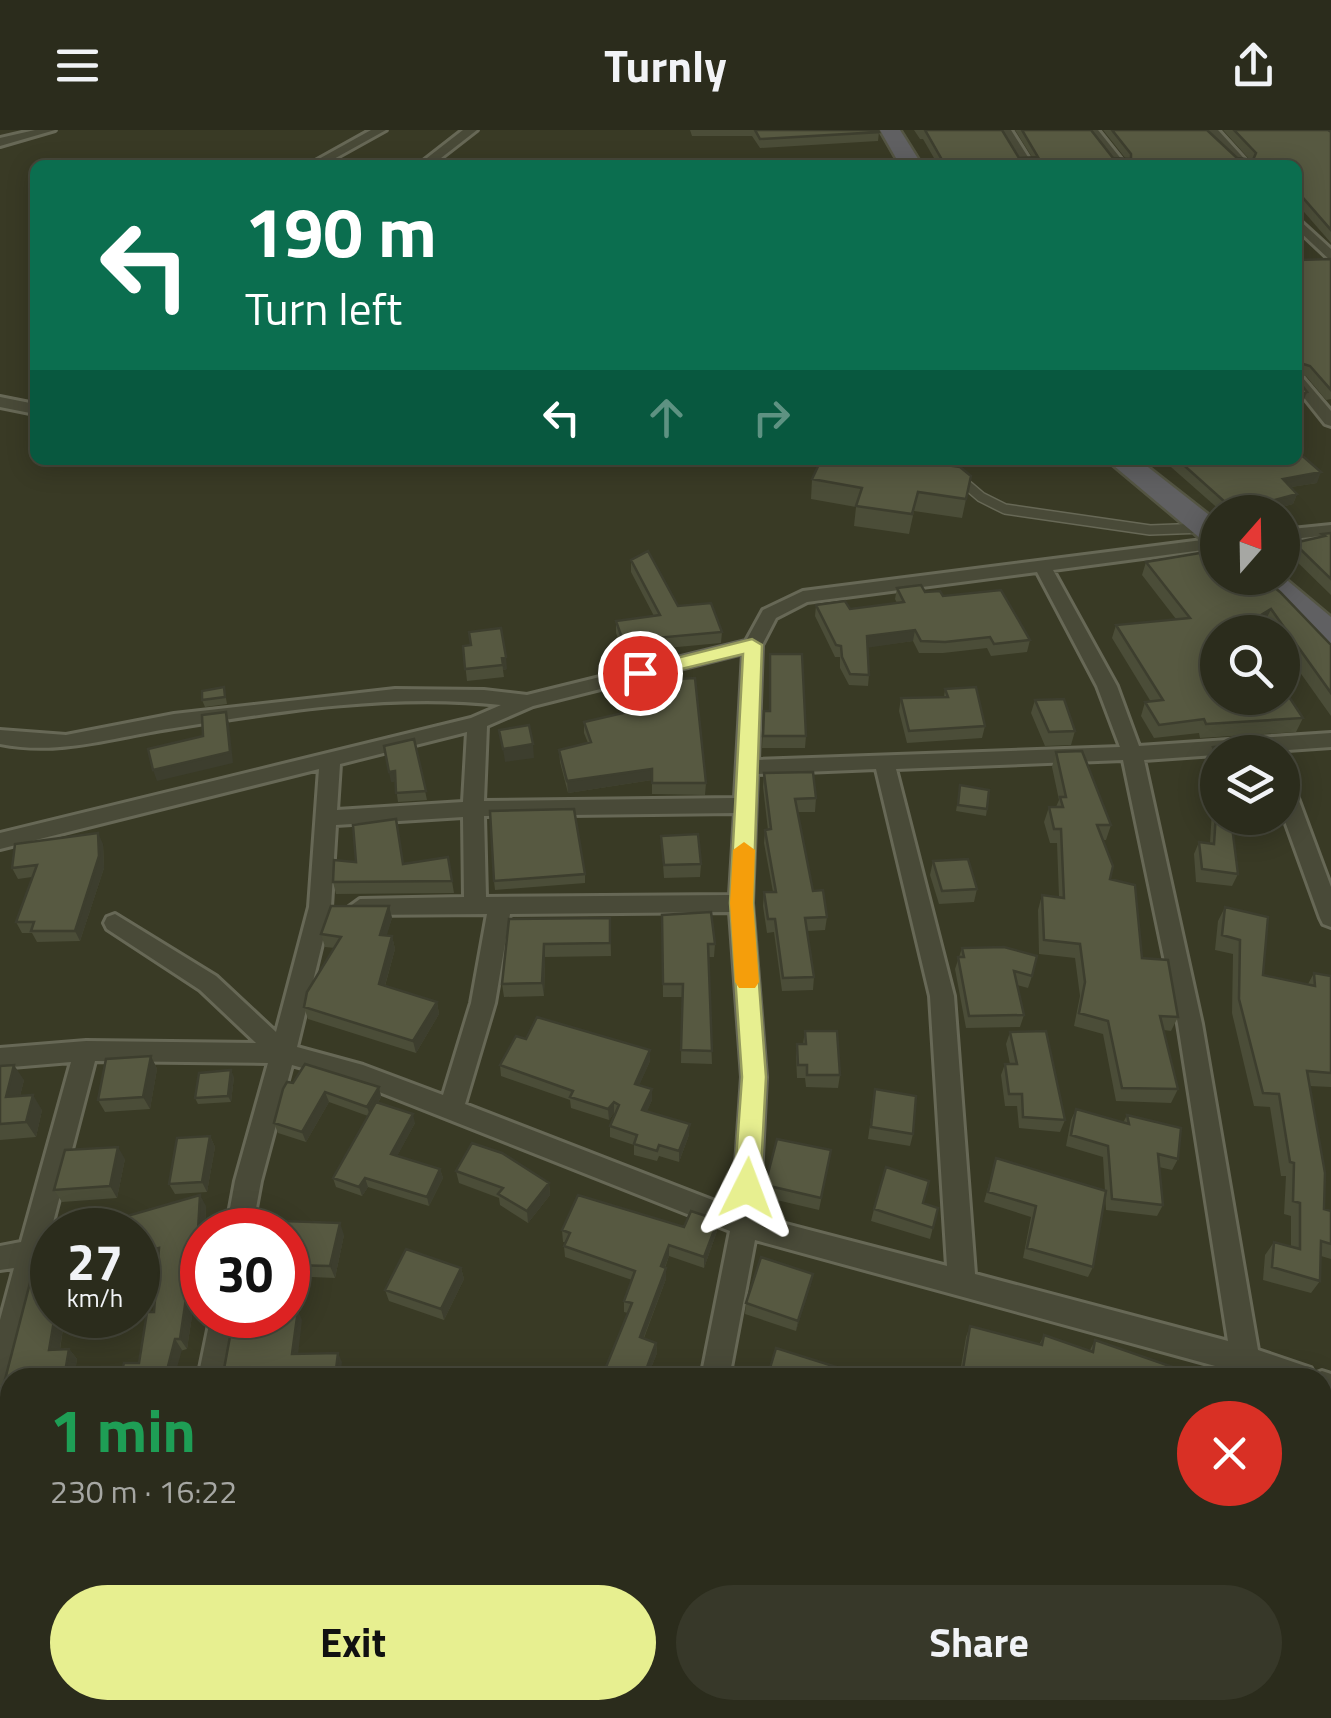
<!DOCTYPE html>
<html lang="en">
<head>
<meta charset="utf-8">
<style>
  :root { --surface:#2b2c1c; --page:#373829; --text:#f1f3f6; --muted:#a6a7a3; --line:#47483b; --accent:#e7ef90 }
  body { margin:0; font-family:"Titillium Web",sans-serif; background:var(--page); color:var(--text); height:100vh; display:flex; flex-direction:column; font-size:38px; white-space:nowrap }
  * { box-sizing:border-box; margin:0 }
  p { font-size:32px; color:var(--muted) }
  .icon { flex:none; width:55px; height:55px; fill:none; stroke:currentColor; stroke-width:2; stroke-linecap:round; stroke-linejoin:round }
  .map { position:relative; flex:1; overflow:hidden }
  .details { position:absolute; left:0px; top:1238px; width:1332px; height:352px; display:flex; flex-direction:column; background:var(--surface); border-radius:30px 30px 0 0; box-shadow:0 5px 25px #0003,0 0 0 2px var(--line) }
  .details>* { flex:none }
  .top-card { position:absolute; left:30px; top:30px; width:1272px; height:305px; border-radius:15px; box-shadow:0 5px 25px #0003,0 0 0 2px var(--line); background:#0b6e4f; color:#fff; overflow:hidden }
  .needle { width:65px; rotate:20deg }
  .tools { position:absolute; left:1200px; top:365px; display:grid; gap:20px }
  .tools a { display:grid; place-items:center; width:100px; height:100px; border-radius:50%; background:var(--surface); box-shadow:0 5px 25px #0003,0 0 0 2px var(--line); font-size:50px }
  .speed { position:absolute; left:30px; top:1078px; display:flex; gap:20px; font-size:50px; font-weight:700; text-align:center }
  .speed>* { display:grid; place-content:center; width:130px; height:130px; border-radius:50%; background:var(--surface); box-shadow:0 5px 25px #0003,0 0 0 2px var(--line); line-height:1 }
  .speed small { font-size:25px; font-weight:400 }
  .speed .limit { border:15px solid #d22; background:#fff; color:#111 }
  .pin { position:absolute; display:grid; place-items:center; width:85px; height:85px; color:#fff; margin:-42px; border:5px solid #fff; border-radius:50%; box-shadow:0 2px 10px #0007 }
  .me { position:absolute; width:110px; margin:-55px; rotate:3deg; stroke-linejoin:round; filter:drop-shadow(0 0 8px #0008) }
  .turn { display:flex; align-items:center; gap:35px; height:210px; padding:0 50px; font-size:45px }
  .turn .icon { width:130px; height:130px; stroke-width:2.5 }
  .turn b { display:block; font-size:70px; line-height:85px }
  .lanes { display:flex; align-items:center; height:95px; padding:0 50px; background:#0003; justify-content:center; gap:50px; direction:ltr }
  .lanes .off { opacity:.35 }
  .round { display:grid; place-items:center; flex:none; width:105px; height:105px; border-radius:52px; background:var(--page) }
  .summary { display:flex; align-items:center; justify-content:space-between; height:170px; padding:0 50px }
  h1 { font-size:60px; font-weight:700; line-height:75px; color:#1e9e55 }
  .primary-button { display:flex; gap:20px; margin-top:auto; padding:20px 50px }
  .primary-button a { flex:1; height:115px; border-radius:60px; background:var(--accent); color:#111; font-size:40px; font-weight:700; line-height:115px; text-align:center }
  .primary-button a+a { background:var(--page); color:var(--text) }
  header { display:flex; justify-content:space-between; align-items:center; height:130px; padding:0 50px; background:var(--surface); font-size:45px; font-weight:700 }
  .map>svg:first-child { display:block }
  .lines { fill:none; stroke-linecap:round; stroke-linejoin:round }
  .service-casing { stroke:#676856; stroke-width:12 }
  .minor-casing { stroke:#676856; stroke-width:6 }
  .trunk-casing { stroke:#545543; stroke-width:5 }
  .service { stroke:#494a38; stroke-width:9 }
  .minor { fill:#494a38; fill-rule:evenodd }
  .trunk { fill:#606062; fill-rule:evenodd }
  .wall { fill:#4b4d38 }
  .shaded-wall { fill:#3d3e2e }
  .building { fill:#575941; stroke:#3d3e2e; stroke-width:2.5 }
  .route { fill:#e7ef90; stroke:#969b5e; stroke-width:2.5 }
  .slow { fill:#f59e0b }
</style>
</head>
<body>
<header><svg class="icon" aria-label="menu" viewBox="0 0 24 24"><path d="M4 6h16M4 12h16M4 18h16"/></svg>Turnly<svg class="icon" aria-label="share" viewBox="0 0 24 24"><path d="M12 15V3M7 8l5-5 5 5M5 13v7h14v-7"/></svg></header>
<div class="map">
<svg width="1331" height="1588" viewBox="0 0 1331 1588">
  <rect width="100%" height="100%" fill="#393a25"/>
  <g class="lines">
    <defs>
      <path id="service" d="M947,330L946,337L981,367L1005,379L1150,400L1204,398"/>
      <path id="minor" d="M35,0H55L0,16V8Z
        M371,0H386L323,35H308Z
        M463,0H477L432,35H418Z
        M999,0H1011L1033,35H1021Z
        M1086,0H1098L1126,35H1114Z
        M1206,0H1218L1250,35H1237Z
        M1298,89L1331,119V131L1298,100Z
        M1298,246L1303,248L1331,281V296L1325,294L1298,260Z
        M0,267L35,274V284L0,277Z
        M1331,395V405L1282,410V400Z
        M1218,408V418L1053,440L1117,556L1139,616L1331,603V617L1144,630L1202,894L1258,1220L1311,1238L1314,1244L1322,1241L1331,1244V1272L1322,1269V1248H1259L755,1110L729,1248H701L730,1101L359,954L292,935L261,1051L252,1100H226L235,1051L268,933L95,931L14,1242L10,1252L0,1256V1190L14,1138L0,1140V1116L21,1112L71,932L0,938V918L86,911L256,913L200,860L107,799L104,793L107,787L115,784L216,846L276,902L309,777L319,639L0,719V703L471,588L501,575C393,563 280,581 174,598C114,607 60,626 0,614V600L66,605L174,584L395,559L484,560L527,565L746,511L763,480L803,461ZM1037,442L1097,556L1120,617L758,630L762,515L776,488L807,472ZM743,523L735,668L484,671L487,596L533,576ZM467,602L463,672L337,680L340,634ZM1123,630L1178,894L1228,1211L975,1144L954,866L896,639ZM876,639L930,866L947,1136L759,1087L766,947L752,773L757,644ZM735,683L730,765L486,767L484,686ZM463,687L464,767L360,769L349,777L360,785L487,784L471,873L443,965L363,935L297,917L331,777L336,695ZM730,782L742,947L733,1078L465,974L495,873L510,784Z
        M1282,645L1292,652L1331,757V797L1323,794L1320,788L1282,683Z
        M211,1185H239L226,1248H198Z
        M0,1490H10V1522H0Z
        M635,1580H669L668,1588H634Z
        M1216,1580H1284L1288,1588H1220Z"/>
      <path id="trunk" d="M880,0H900L922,35H900Z
        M1107,330H1139L1218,392V416L1207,414Z
        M1282,446L1331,487V514L1319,511L1249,448Z"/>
    </defs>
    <!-- service casing -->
    <use href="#service" class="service-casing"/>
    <!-- minor casing -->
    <use href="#minor" class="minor-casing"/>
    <!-- trunk casing -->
    <use href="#trunk" class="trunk-casing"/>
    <!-- service -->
    <use href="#service" class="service"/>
    <!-- minor -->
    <use href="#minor" class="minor"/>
    <!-- trunk -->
    <use href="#trunk" class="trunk"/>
  </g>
  <!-- wall -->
  <path class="wall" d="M690,0H878L879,2L878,11L760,18L752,6H692Z
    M914,0H1002L1019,28L1032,27L1015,0H1091L1113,28L1126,29L1103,0H1207L1237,28L1250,30L1223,0H1328L1331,2V113L1298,75V35H938L923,9H920Z
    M1331,129V269L1326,270L1306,246L1299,244L1298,250L1307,262L1303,272L1298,273V130Z
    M1163,330H1298L1317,353L1291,357L1297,364L1293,374L1262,382H1222Z
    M927,332L971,346L962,388L914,381L909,404L854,396L856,377L811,369L812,349Z
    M1331,403V465L1289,424L1294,413L1321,407L1322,404Z
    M1218,420L1331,515V586L1282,517V502H1272L1265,492L1249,502L1303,588L1296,602L1200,608L1199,603L1154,608L1141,586L1145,572H1151L1112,508L1116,495L1176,489L1142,445L1146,432Z
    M631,430L678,476L722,502L721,513L623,522L616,503V491L654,486L631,442Z
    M897,458L943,466L1030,510L1027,522L991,526L987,518L943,523H919L913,511L868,517L869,545L868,556L849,555L840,538V527H835L815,486L816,475L850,479L897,473L895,469Z
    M471,515L507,539L503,540L504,547L467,551L463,516Z
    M224,557L227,574L205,577L202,570Z
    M621,558L706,653L705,665L652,664V650L568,663L560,632L559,620L588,613L584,603V592L625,583L621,569Z
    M945,559L985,596L982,608L907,613L899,581L901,568L944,567Z
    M1035,570L1075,601L1071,615L1045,616L1031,583Z
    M764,581L806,606L805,618H762Z
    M414,609L427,670L398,672L395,651L391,652Z
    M1213,617L1218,622V688H1243L1238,703L1233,704L1238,744L1232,756L1196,752L1194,724L1199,712L1210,713L1212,680L1203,652L1208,639H1211L1208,629Z
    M1056,622L1111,695L1106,710H1103L1110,749L1142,828L1178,887L1171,901L1164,900L1178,959L1171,973L1116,971L1103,904L1074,896L1080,866L1075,828L1039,824L1038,780L1042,765L1059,767L1057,713H1050L1044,692L1049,677H1056L1059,670L1052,637Z
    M764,643L816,668L815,682H797L813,761L827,787L825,800L807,801L814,847L813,860L782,861L774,802L767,803L763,776L764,762H773L764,713L765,700H768L763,657Z
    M960,655L987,679L986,686L956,681Z
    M661,706L701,734L700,747L664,748Z
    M103,714L104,738L80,811L37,812L32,803H22L16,792L32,747L18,749L12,738Z
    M448,727L454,763L336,764L333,752L356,732L404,733Z
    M933,731L977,759L974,772L939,774L930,745Z
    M585,744V753L495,760L494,751Z
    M389,776L392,788L386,806H392L395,819L385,856L437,872L439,884L416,923L308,889L304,877L335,818L325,817L321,804Z
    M1225,777L1263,845L1308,854L1314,843L1331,846V957L1309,956L1324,1079L1331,1081V1129L1321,1126L1320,1151L1311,1163L1263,1150L1265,1125L1274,1112L1291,1117V1086L1284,1084L1286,1046H1281L1270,977L1254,976L1232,883L1233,824L1215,820L1218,791Z
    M662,785L715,814L714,827H708L712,934L681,933L682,867H663Z
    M610,788L611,826L545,827L544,866L504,867L502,854L509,789Z
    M962,818L1032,846L1028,858L1017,855L1024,885L1020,897L966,898L955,839Z
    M805,901L840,945L838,958L806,957L805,948H797L796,927L797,914H803Z
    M1010,902L1065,990L1060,1002L1019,998L1017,976H1005L1001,945L1005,934H1010L1006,914Z
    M526,909L650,931L639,955L652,959V970L647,981L689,1005L679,1032L659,1026L657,1031L634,1025V1015L610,1007V996L616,984L614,983L609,990L571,978L570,970L501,946L500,935Z
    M151,926L157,939L150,979L105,982L98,970Z
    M0,936L24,950L20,966L42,980L36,1007L0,1010Z
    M234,947L231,972L198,974L195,968Z
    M293,953L379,957L381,967L378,973L415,993L397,1026L440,1039L443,1048L429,1076L368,1057L362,1066L336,1057L333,1048L368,986L329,972L306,1012L278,1003L274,993Z
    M875,959L913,1004L910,1016L868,1009Z
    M1076,979L1123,993L1127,985L1178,1029L1172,1040L1159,1037L1163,1075L1157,1086L1106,1080L1105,1063L1093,1137L1088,1147L1023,1128L1031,1087L984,1072L996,1028L1105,1061L1103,1027L1066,1016L1071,990Z
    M210,1006L215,1017L207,1062L175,1064L169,1054Z
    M831,1020L819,1080L764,1067L765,1055Z
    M125,1029L117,1068L62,1072L54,1060Z
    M456,1041L549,1053L550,1065L528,1093L500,1075L499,1068L459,1053Z
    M923,1073L938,1078L930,1109L871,1091L874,1079Z
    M206,1076L205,1100H202V1165L195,1166L187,1219L139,1233L154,1182L158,1132L138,1138V1100Z
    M684,1097L717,1101L704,1138L669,1126L665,1138L666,1149L644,1208L656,1213L657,1223L647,1248L607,1247L606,1237L628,1183L624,1182V1171L632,1150L565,1127L564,1116L566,1112H563L562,1100Z
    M288,1100L344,1105L335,1148L288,1146Z
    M461,1138L464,1149L444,1190L389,1171L385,1160Z
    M813,1144L796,1201L745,1184L746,1173Z
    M52,1147V1185H65L60,1220L69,1219L77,1229L74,1248H10V1279L8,1280L0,1271V1265L31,1149Z
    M970,1196L1039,1215L1044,1205L1090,1220L1095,1210L1204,1248H959L966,1207Z
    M1322,1297L1331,1299V1350L1322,1347Z
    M1331,1492V1555L1322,1552L1325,1496Z
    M0,1519H10V1568H0Z
    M720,1580H783L781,1588H741Z
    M995,1580H1065L1066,1588H996Z
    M1108,1580H1153L1175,1588H1106L1105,1582Z"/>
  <!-- shaded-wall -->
  <path class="shaded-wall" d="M1307,262L1303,272L1298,273V264Z
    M1321,342L1317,353L1279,359L1283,349Z
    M1297,364L1293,374L1262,382H1234L1235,381Z
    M1271,479L1265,492L1249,502L1245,495Z
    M915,500L913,511L866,518L867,506Z
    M506,527L507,539L503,540L502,528Z
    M226,582L229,593L233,633L157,651L153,640L230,622Z
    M533,614L534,628L505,632L503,619Z
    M652,639V650L568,663L567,651Z
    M395,641L397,651L391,652L389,642Z
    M1243,691L1238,703L1233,704L1238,692Z
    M98,703L103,714L104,738L80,811L75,801Z
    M389,776L392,788L383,818L380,805Z
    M392,806L395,819L382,866L379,854Z
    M544,814L545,827L544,866L542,853Z
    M437,872L439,884L416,923L413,911Z
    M650,920V931L635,965V954Z
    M151,926L157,939L150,979L143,967Z
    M14,935L24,950L16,982L6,967Z
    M231,940L234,947L231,972L228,966Z
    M379,957L381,967L370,986L367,977Z
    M652,959V970L643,991L642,980Z
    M325,962L329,972L306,1012L302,1002Z
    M33,965L42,980L36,1007L26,992Z
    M614,972V983L609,990L608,979Z
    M413,984L415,993L393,1034L391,1024Z
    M690,994L689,1005L679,1032V1021Z
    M210,1006L215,1017L207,1062L202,1052Z
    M118,1017L125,1029L117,1068L110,1056Z
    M440,1039L443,1048L429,1076L427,1067Z
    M365,1048L368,1057L362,1066L359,1057Z
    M549,1053L550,1065L528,1093L527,1081Z
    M200,1065L206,1076L205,1100H202V1165L195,1154Z
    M718,1090L717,1101L704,1138V1127Z
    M340,1093L344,1105L335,1148L330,1136Z
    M669,1115V1126L661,1147V1136Z
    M159,1118L165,1129L138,1138V1124Z
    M461,1138L464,1149L444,1190L441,1179Z
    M666,1138V1149L640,1217V1207Z
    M813,1144L811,1155L796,1201L798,1191Z
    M188,1155L195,1166L187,1219L180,1209Z
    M298,1180L302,1190L297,1234L292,1224Z
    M55,1185H65L58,1231L49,1220Z
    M175,1209L182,1220L174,1248H165Z
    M656,1213L657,1223L647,1248H643Z
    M69,1219L77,1229L74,1248H64Z
    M338,1223L342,1232L340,1248H335Z
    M90,1580H101L99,1588H88Z
    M273,1580H281L279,1588H271Z
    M386,1580H393L391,1588H384Z"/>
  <!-- building -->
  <path class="building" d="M755,0H878L879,2L760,9Z
    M925,0H1002L1019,28L1038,27L1022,0H1091L1113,28L1131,29V24L1112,0H1207L1237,28L1253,30L1256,23L1234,0H1328L1331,2V100L1298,62V35H945Z
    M1331,129V260L1310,236L1300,233L1298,250L1307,262L1298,264V130Z
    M1298,322L1321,342L1283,349L1297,364L1235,381L1178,330H1298Z
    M821,330H926L925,332L960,337L971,346L966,369L918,362L912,384L856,376L862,358L812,349Z
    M1331,403V449L1294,413L1325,406L1322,404Z
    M1218,420V448H1263L1280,462L1331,515V563L1271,479L1245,495L1249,502H1218V568H1282V556L1303,588L1206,594L1204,589L1159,595L1145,572L1163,570L1116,495L1190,488L1146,432Z
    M648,421L678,476L711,473L722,502L623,511L616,491L660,485L631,430Z
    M921,455L925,462L940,461L943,466L1001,460L1030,510L994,514L990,507L945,512L921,511L915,500L867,506L869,545L850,544L842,527L841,516L836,515L816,475L845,471L850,479L904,472L897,458Z
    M501,498L506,527L502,528L503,535L465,539L463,516L471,515L469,502Z
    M770,524H802L806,606H763L764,581H770Z
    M695,548L706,653H652V639L567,651L559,620L591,612L584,592L627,582L621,558L660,553V550Z
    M224,557L225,567L202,570V561Z
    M976,557L985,596L909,601L901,568L948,567L945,559Z
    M1064,569L1075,601L1049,602L1035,570Z
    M226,582L230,622L153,640L148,619L203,606L202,585Z
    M529,595L533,614L503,619L499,600Z
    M414,609L426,661L396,663L395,641L389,642L384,616Z
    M1237,615L1240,622H1218V631L1213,617Z
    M1082,621L1111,695H1097L1113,736L1110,749L1135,755L1142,828L1168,830L1178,887L1160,886L1178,959L1122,958L1108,891L1079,883L1085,852L1080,814L1044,810L1042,765L1064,768L1061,699H1054L1049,677H1063L1060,667H1066L1056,622Z
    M1208,639L1218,640V688H1231L1238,744L1202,739L1199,712L1214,714L1217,668Z
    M813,642L816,668L795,669L813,761L823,760L827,787L805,788L814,847L783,848L775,789H768L764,762H776L765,700L771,699L764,643Z
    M960,655L989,660L987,679L958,675Z
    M574,679L585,744L494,751L490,681Z
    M396,689L403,734L448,727L452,751L333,752L334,730L356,732L353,695Z
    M98,703L99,726L75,801H31L34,792H16L37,735L12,738L15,714Z
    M698,704L701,734L664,735L661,706Z
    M968,729L977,759L942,761L933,731Z
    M331,776H389L380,805L392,806L379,854L437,872L413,911L304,877L307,862L341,807L321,804Z
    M1225,777L1268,787L1263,845L1315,856L1314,843L1331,846V943L1307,941L1325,1043L1324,1079L1331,1081V1114L1321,1111L1320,1151L1272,1137L1274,1112L1300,1119V1073L1293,1071L1294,1033L1290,1032L1279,964L1263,963L1239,869L1240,810L1222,805Z
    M711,782L715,814H708L712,921L681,920L683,854H663L662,785Z
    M610,788V813L544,814L542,853L502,854L509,789Z
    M1004,817L1037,826L1032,846L1014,841L1024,885L969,886L958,827H964L962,818Z
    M537,887L650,920L635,954L652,959L642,980L690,994L679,1021L659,1015L657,1021L634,1014L637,1005L610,996L619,975L614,972L608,979L570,967L573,961L500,935L516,906L526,909Z
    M805,901H837L840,945H807V935H798L797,914H806Z
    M1046,901L1065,990L1023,987L1022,964H1009L1005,934H1017L1010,902Z
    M151,926L143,967L98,970L106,929Z
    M305,934L379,957L367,977L325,962L302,1002L274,993L283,959L287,952L293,953Z
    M14,935L6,967L33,965L26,992L0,994V936Z
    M231,940L228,966L195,968L199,943Z
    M875,959L916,966L913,1004L871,997Z
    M376,972L413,984L391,1024L440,1039L427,1067L365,1048L359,1057L333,1048Z
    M1076,979L1129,994L1127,985L1181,998L1178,1029L1158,1024L1163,1075L1112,1069L1108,1016L1071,1005Z
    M210,1006L202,1052L169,1054L177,1008Z
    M777,1009L831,1020L821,1068L765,1055Z
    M472,1013L502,1023L549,1053L527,1081L498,1064L503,1058L456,1041Z
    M118,1017L110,1056L54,1060L65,1020Z
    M996,1028L1106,1061L1093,1137L1027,1118L1036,1076L988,1062Z
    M886,1037L929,1051L923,1073L938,1078L933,1098L874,1079Z
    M200,1065L195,1154L188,1155L180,1209H175L165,1248H120L124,1233H139L147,1182H154L159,1118L138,1124V1100L82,1099Z
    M578,1065L684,1097L691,1081L718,1090L704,1127L669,1115L661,1136L666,1138L640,1207L656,1213L643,1248H635L606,1237L632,1173L624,1171L635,1141L564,1116L570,1103L562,1100Z
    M283,1091L340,1093L330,1136L288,1135V1100H281Z
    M406,1119L461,1138L441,1179L385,1160Z
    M761,1127L813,1144L798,1191L746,1173Z
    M52,1147V1185H55L49,1220L69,1219L64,1248H10V1268L0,1269L31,1149Z
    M288,1180H298L292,1224L338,1223L335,1248H214L215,1242L224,1239L234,1185H288Z
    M970,1196L1042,1215L1044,1205L1093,1222L1095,1210L1204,1248H996L963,1239Z
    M776,1218L871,1248H767Z
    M877,1242L894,1248H875Z
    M1323,1296L1331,1299V1333L1322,1330Z
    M10,1448V1469L3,1468Z
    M0,1519H10V1553L8,1563H0Z
    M44,1580H90L88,1588H42Z
    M217,1580H273L271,1588H177L179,1581L215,1587Z
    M325,1580H386L384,1588H322Z
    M736,1580H783L781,1588H758Z
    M910,1580H951L952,1588H910Z
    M1001,1580H1065L1066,1588H1002Z
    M1113,1580H1153L1175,1582V1588H1114Z"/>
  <!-- route -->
  <path class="route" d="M752,509L762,515L753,773L766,947L760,1058L757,1067L747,1070L738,1067L734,1058L742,947L730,773L743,524L640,549L630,543L633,539Z"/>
  <!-- slow -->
  <path class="slow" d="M744,712L755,720L753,773L759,852L755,858H739L735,852L730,773L733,720Z"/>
</svg>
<div class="tools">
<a><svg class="needle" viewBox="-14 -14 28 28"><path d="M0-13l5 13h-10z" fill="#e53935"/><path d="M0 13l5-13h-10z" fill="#a6a7a3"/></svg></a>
<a><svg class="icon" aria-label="search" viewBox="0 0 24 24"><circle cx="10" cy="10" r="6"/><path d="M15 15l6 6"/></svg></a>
<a><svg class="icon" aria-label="layers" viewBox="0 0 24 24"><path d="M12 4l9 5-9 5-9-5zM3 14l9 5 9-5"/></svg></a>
</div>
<div class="speed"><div>27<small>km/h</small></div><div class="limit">30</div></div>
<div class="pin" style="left:640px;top:543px;background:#d93025"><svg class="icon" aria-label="arrive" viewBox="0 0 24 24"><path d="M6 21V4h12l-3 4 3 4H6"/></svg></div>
<svg class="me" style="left:747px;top:1058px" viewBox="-20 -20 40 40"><path d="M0-17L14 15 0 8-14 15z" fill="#e7ef90" stroke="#fff" stroke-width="4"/></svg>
<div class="top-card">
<div class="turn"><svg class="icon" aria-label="left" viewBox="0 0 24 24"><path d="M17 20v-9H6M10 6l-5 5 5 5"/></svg><div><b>190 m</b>Turn left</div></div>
<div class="lanes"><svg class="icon" aria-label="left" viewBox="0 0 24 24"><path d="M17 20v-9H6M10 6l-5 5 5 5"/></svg><svg class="icon off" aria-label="ahead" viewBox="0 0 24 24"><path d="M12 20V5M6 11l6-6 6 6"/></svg><svg class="icon off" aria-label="right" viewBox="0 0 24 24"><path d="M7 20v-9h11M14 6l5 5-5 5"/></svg></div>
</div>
<section class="details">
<div class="summary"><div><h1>1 min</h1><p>230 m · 16:22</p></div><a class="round" style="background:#d93025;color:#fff"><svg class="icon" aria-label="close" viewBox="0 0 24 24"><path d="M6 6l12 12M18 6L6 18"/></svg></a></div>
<div class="primary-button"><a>Exit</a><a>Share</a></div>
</section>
</div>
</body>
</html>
